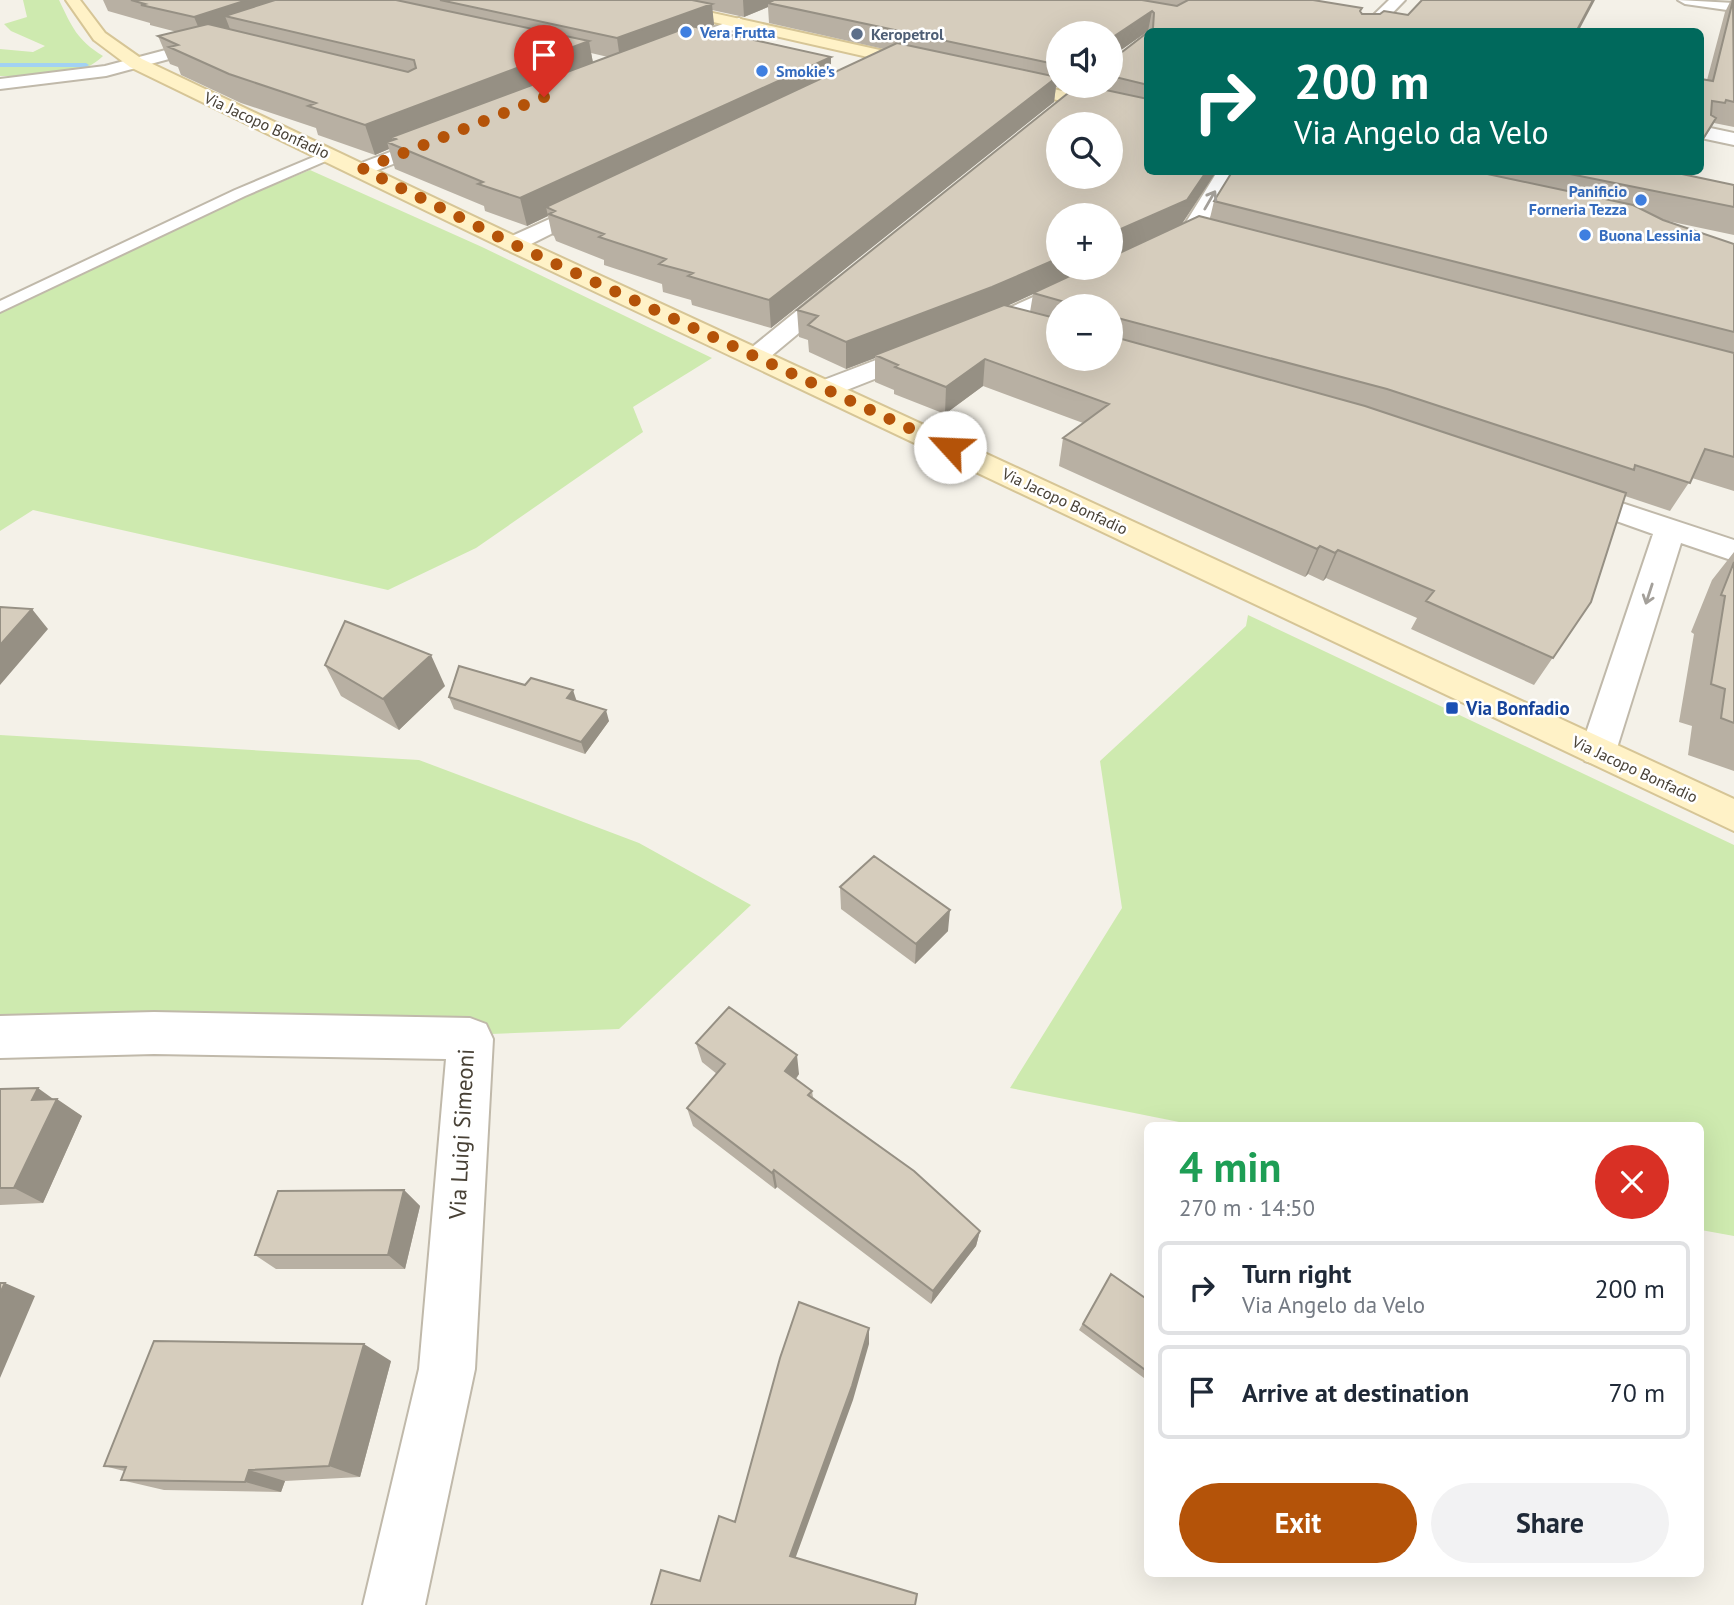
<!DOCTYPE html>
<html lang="en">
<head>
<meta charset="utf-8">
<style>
  :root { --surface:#fff; --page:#f2f2f3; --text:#1f2937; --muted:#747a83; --line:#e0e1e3; --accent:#b45309 }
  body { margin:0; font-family:"PT Sans",sans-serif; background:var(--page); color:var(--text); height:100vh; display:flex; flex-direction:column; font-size:26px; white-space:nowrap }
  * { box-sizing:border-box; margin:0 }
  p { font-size:23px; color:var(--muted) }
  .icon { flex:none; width:38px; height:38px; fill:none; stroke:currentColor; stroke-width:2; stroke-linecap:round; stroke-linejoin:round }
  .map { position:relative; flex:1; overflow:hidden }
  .side { position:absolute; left:1144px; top:1122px; width:560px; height:455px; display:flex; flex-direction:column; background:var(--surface); border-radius:10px; box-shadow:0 7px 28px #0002 }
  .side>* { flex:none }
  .hud { position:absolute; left:1144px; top:28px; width:560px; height:147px; border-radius:10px; box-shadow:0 7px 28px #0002; background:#00695c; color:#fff; overflow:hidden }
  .tools { position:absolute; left:1046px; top:21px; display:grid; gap:14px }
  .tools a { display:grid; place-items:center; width:77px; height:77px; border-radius:50%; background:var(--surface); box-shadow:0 7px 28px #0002; font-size:35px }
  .pin { position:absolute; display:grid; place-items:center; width:60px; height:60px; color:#fff; margin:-72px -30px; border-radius:50% 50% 50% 0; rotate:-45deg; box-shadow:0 0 7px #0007 }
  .pin .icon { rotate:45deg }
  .me { position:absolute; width:77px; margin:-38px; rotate:295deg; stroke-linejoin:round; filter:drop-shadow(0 0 5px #0008) }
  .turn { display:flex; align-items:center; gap:24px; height:147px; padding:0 35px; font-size:32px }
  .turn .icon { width:91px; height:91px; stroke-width:2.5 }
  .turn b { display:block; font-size:49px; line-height:60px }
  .round { display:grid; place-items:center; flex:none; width:74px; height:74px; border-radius:37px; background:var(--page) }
  .head { display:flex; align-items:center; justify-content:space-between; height:119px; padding:0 35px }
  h1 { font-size:42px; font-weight:700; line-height:52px; color:#1e9e55 }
  .cta { display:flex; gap:14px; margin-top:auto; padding:14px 35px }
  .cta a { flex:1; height:80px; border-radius:42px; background:var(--accent); color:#fff; font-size:28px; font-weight:700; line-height:80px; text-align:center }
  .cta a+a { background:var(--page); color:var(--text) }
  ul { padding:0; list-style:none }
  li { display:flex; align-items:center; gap:21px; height:94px; margin:0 14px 10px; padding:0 21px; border:4px solid var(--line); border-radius:10px }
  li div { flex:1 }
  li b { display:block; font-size:26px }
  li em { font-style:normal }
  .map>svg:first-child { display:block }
  .green { fill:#ceeaaf }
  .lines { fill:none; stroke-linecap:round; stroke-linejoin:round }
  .stream { fill:#a2d1f3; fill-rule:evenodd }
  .lane-casing { stroke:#c0b9aa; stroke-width:4 }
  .street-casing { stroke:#c0b9aa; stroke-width:4 }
  .secondary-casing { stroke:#d6c596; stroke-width:4 }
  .lane { fill:#fff; fill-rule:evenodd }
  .street { fill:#fff; fill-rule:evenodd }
  .secondary { fill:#fff2c7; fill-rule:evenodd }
  .wall { fill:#b8b0a3; fill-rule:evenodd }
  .shaded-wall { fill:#969084 }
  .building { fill:#d6cdbd; stroke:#969084; stroke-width:2; fill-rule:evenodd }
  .oneway { stroke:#a4a09a }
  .route { stroke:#b45309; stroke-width:12; stroke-dasharray:0 21.6 }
  .shop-dot { fill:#3f7fe0; stroke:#fff; stroke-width:2.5 }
  .service-dot { fill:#5c6f8a; stroke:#fff; stroke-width:2.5 }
  .transit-dot { fill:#1a4fb4; stroke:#fff; stroke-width:2.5 }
  .labels { text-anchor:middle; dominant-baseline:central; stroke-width:5; stroke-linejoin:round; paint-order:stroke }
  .far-shop-label { font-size:16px; font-weight:bold; fill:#366cbe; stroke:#fff; text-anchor:start }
  .far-service-label { font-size:16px; font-weight:bold; fill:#4e5e75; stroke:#fff; text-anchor:start }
  .far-street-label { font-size:16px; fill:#484136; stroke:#fff }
  .transit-label { font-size:19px; font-weight:bold; fill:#164399; stroke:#fff; text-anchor:start }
  .near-street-label { font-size:23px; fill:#484136; stroke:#fff }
</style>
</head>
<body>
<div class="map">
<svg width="1734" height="1605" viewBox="0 0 1734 1605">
  <rect width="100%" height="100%" fill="#f4f1e8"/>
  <!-- green -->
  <path class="green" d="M23,0H59C72,27 77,40 103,56C74,83 37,75 0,76V49L33,52L45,46L11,31L4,24L27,17Z
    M310,170L482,247L712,358L633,407L643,432L476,548L388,590L33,510L0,531V302L88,261Z
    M1248,615L1734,845V1236L1701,1230V1125H1194L1010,1088L1122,908L1100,761L1246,626Z
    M0,735L419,760L639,843L751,905L619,1029L237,1044L0,1034Z"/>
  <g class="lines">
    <!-- stream -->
    <path class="stream" d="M0,63H86L89,65L86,67H0Z"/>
    <defs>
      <path id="lane" d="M330,150L337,154L335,157L245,196L0,312V301L235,190Z"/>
      <path id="street" d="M1389,0H1405L1374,32H1356Z
        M1678,0L1734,3V11L1685,4Z
        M739,18L747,23L744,26L675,52H663L661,49L663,46Z
        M215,37L221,39L223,42L221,45L106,76L0,89V79L105,66Z
        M1701,126L1734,133V145L1701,138Z
        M440,133L449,139L447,143L370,173H356L353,169L356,165Z
        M1217,172H1237L1199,236L1169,250H1153L1150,245L1153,240L1183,227Z
        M596,198L603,200L606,204L603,208L521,249H505L502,244L505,239Z
        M1078,277L1086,279L1090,284L1086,289L1009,326L834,395L825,397L816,395L812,389L816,383L991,316Z
        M839,281L847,283L851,288L847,293L764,362L755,365L746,362L742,357L746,352L831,283Z
        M1570,486L1734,540V561L1681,543L1616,751L1611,761L1598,765L1585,761L1580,751L1653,534L1560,501L1555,495L1560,489Z
        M154,1012L470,1018L486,1024L493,1039L475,1369L425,1605H363L419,1369L446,1059L154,1054L0,1058V1016Z"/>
      <path id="secondary" d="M66,0H80L105,33L142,59L521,239L1734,799V831L505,249L130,67L94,40Z
        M627,0H654L925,60L933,65L925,70L634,4Z
        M1004,78L1148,110V120L998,87L995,83Z"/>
    </defs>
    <!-- lane casing -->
    <use href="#lane" class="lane-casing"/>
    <!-- street casing -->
    <use href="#street" class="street-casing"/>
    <!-- secondary casing -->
    <use href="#secondary" class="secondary-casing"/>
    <!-- lane -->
    <use href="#lane" class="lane"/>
    <!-- street -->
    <use href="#street" class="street"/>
    <!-- secondary -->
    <use href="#secondary" class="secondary"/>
  </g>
  <!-- wall -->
  <path class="wall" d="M103,0H1313L1361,13L1362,14L1408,15L1578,32L1148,31L1117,53L1122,52L1148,32V172H1216L1182,224L1210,218L1214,201L1232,172H1685L1683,174L1734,185V235L1663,220L1734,244V491L1692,478L1670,511L1625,496L1591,602L1534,685L1411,629L1417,618L1326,578L1323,581L1308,574L1305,577L1059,466L1063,438L1083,423L983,386L945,414L894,394V390L875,382V358L846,369L809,352L808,340L799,337L797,310L1092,86H1111V33H1059V86H1075L1069,90L1056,87L1054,102L771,328L692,305L691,300L663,292L662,284L604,265V260L556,241L554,236L552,235L548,216L527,226L485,211L484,206L395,169L389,149L375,155L318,135L316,128L241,103L181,75L178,67L170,64L158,36L177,32L150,25V23L108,11ZM768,7L769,23L884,49L831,74V57L704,28L714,25L712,10L744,17ZM591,53L608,57L593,62ZM1111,215V268H1059ZM1033,294L1030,312L1006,306ZM1059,306H1111V359H1059Z
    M1728,0H1734V127L1714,123L1701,144V79L1707,80L1725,12L1731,0Z
    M1734,552V771L1688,755L1692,726L1679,722L1694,634L1691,632L1712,580Z
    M325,665L445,686L399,730L341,696Z
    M449,697L577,701L609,721L585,754L454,709Z
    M840,887L948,931L915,964L841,909Z
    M696,1043L799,1074L796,1079L812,1091L813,1097L980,1231L976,1246L931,1304L777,1187L775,1189L693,1126L687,1108L717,1074L702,1062Z
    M0,1089L53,1099L82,1116L43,1203L0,1205Z
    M404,1190L420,1206L405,1269H276L255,1255Z
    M1111,1274L1148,1300V1381L1079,1330Z
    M391,1361L360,1477L285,1481L281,1492L164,1490L121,1480L124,1471L104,1466Z"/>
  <!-- shaded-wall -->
  <path class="shaded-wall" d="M247,0H314L225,16L230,29L203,38L194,17Z
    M743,0H787L768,3V7L744,17Z
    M1593,0H1595L1578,32H1576Z
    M712,4L714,25L620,59L617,38Z
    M1152,11L1148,31L1111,57L1113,37Z
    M589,41L594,69L396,139L392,137L394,146L387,142L389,149L375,155L365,125Z
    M831,57V81L546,207L548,216L527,226L520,198Z
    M1057,77L1054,102L771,328L769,300Z
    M1206,172H1216L1181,225L1111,257V249L1114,232Z
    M1059,258V268H1089L990,314L875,355V358L846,369V342Z
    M985,359L983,386L945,414L946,387Z
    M1320,546L1308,574L1305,577L1317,549Z
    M1338,550L1326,578L1323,581L1335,553Z
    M32,609L48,629L0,685V645Z
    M431,655L445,686L399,730L383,699Z
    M573,690L577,702L567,698Z
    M606,710L609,721L585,754L581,742Z
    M950,910L948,931L915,964L916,944Z
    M797,1055L799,1074L788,1089L785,1071Z
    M38,1088L56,1101L57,1099L82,1116L43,1203L14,1188L32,1100Z
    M774,1170L777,1187L775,1189L772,1173Z
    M404,1190L420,1206L405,1269L388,1255Z
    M980,1231L976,1246L931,1304L933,1291Z
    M5,1283L35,1296L0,1378V1293Z
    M869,1328V1344L853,1400L794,1562L790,1556Z
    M364,1344L391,1361L360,1477L329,1466Z
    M249,1470L285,1481L281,1492L245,1482Z"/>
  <!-- building -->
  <path class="building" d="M131,0H247L194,17L141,5L145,4Z
    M275,0H396L589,41L365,125L308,106L316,103L229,74L169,47L178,45L158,36L208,24L408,72L416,68L414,60L225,16Z
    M440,0H692L712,4L617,38Z
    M774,0H1142L1177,6L1188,0H1313L1362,8L1360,11L1362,14H1380L1384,11L1408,15L1422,0H1593L1576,32H1149L1153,28L1154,13L1152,11L1113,37V53L1122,52L1148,32V85L1111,76V33H1059V65L768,3Z
    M1733,0L1734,102L1726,100L1725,103L1712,101L1711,115L1716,118L1701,142V79L1713,81Z
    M691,26L831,57L520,198L478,184L483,182L387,142L396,139L392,137Z
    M897,43L1057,77L769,300L688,276L693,273L659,264L666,259L599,237L604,234L549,214L555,211L546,207Z
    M1077,86H1087L1148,99V172H1206L1187,200L1114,232L1113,240H1111V215H1059V258L992,287L846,342L808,325L818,316L797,310ZM1059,124H1111V177H1059Z
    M1232,172H1478L1633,205L1663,220L1734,244V332L1214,201Z
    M1560,172H1683L1682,174L1734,185V207Z
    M1199,216L1734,353V457L1705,449L1690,483L1635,465L1634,470L1387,389L1114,317L1113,330H1111V306H1065V302L1033,293L1087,268H1111V257Z
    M1004,305L1059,319V359H1111V336L1365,406L1626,493L1591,602L1553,658L1426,601L1434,591L1338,550L1335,553L1320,546L1317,549L1063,438L1109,404L985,359L946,387L895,367L898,365L875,355Z
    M1734,562V723L1721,718L1725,689L1711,684L1725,596L1721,595Z
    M0,607L32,609L0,645Z
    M345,621L431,655L383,699L325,665Z
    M459,666L525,685L531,678L573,690L567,698L606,710L581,742L449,697Z
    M874,856L950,910L916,944L840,887Z
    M729,1007L797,1055L785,1071L812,1091L808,1095L914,1171L980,1231L933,1291L774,1170L772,1173L687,1108L725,1064L696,1043Z
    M38,1088L32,1100L57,1099L14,1188H0V1089Z
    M404,1190L388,1255H255L278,1191Z
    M1111,1274L1148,1300V1372L1083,1324Z
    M0,1283H5L0,1293Z
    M799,1302L869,1328L852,1386L790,1556L917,1594L915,1605H651L661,1570L700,1581L719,1516L735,1522L780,1358Z
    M154,1341L364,1344L329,1466L249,1470L245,1482L121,1480L126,1467L104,1466Z"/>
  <!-- one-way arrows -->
  <defs><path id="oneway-shaft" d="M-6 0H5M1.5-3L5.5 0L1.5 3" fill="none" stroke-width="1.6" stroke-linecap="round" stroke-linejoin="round" transform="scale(1.75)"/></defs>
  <g class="oneway">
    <use href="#oneway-shaft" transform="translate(1210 200) rotate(-60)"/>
    <use href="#oneway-shaft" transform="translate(1649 594) rotate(108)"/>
  </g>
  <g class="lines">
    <!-- route -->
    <path class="route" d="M544,97L363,169L513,244L950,447"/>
  </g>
  <!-- markers -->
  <g class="shop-dot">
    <circle cx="686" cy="32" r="7"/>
    <circle cx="762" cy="71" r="7"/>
    <circle cx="1641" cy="200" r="7"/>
    <circle cx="1585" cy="235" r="7"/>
  </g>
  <circle class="service-dot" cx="857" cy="34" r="7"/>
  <rect class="transit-dot" x="1445" y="701" width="14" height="14" rx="3.5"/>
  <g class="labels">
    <!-- far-shop labels -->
    <g class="far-shop-label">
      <text x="700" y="32">Vera Frutta</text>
      <text x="776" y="71">Smokie's</text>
      <text x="1627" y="191" text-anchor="end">Panificio<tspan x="1627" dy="18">Forneria Tezza</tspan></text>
      <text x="1599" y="235">Buona Lessinia</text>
    </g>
    <!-- far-service labels -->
    <g class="far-service-label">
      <text x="871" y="34">Keropetrol</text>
    </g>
    <!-- far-street labels -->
    <g class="far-street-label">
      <text transform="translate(267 125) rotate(25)">Via Jacopo Bonfadio</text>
      <text transform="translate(1065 501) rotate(25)">Via Jacopo Bonfadio</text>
      <text transform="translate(1635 769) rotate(25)">Via Jacopo Bonfadio</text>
    </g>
    <!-- transit labels -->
    <g class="transit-label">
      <text x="1466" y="708">Via Bonfadio</text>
    </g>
    <!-- near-street labels -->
    <g class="near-street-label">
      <text transform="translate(461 1134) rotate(-87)">Via Luigi Simeoni</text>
    </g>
  </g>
</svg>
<div class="tools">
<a><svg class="icon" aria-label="sound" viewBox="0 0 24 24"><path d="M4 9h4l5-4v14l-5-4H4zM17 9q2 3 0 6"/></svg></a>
<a><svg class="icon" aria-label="search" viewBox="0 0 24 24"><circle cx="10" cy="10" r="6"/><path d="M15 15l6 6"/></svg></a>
<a>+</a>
<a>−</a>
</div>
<div class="pin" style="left:544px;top:97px;background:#d93025"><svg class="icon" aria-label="arrive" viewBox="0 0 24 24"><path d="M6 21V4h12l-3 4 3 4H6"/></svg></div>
<svg class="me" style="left:950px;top:447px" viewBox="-20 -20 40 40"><circle r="19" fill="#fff"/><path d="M0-13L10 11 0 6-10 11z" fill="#b45309"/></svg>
<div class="hud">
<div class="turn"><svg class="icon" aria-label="right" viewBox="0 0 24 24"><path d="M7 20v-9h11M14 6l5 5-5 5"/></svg><div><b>200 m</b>Via Angelo da Velo</div></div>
</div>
<section class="side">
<div class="head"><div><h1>4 min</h1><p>270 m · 14:50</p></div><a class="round" style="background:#d93025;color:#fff"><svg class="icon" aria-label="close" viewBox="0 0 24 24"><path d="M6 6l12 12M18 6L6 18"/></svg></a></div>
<ul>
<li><svg class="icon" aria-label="right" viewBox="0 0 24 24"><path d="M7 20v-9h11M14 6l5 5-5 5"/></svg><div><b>Turn right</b><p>Via Angelo da Velo</p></div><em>200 m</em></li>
<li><svg class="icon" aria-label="arrive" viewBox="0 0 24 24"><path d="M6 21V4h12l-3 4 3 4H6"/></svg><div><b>Arrive at destination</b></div><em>70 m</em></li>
</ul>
<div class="cta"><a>Exit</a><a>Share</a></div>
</section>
</div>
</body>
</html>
